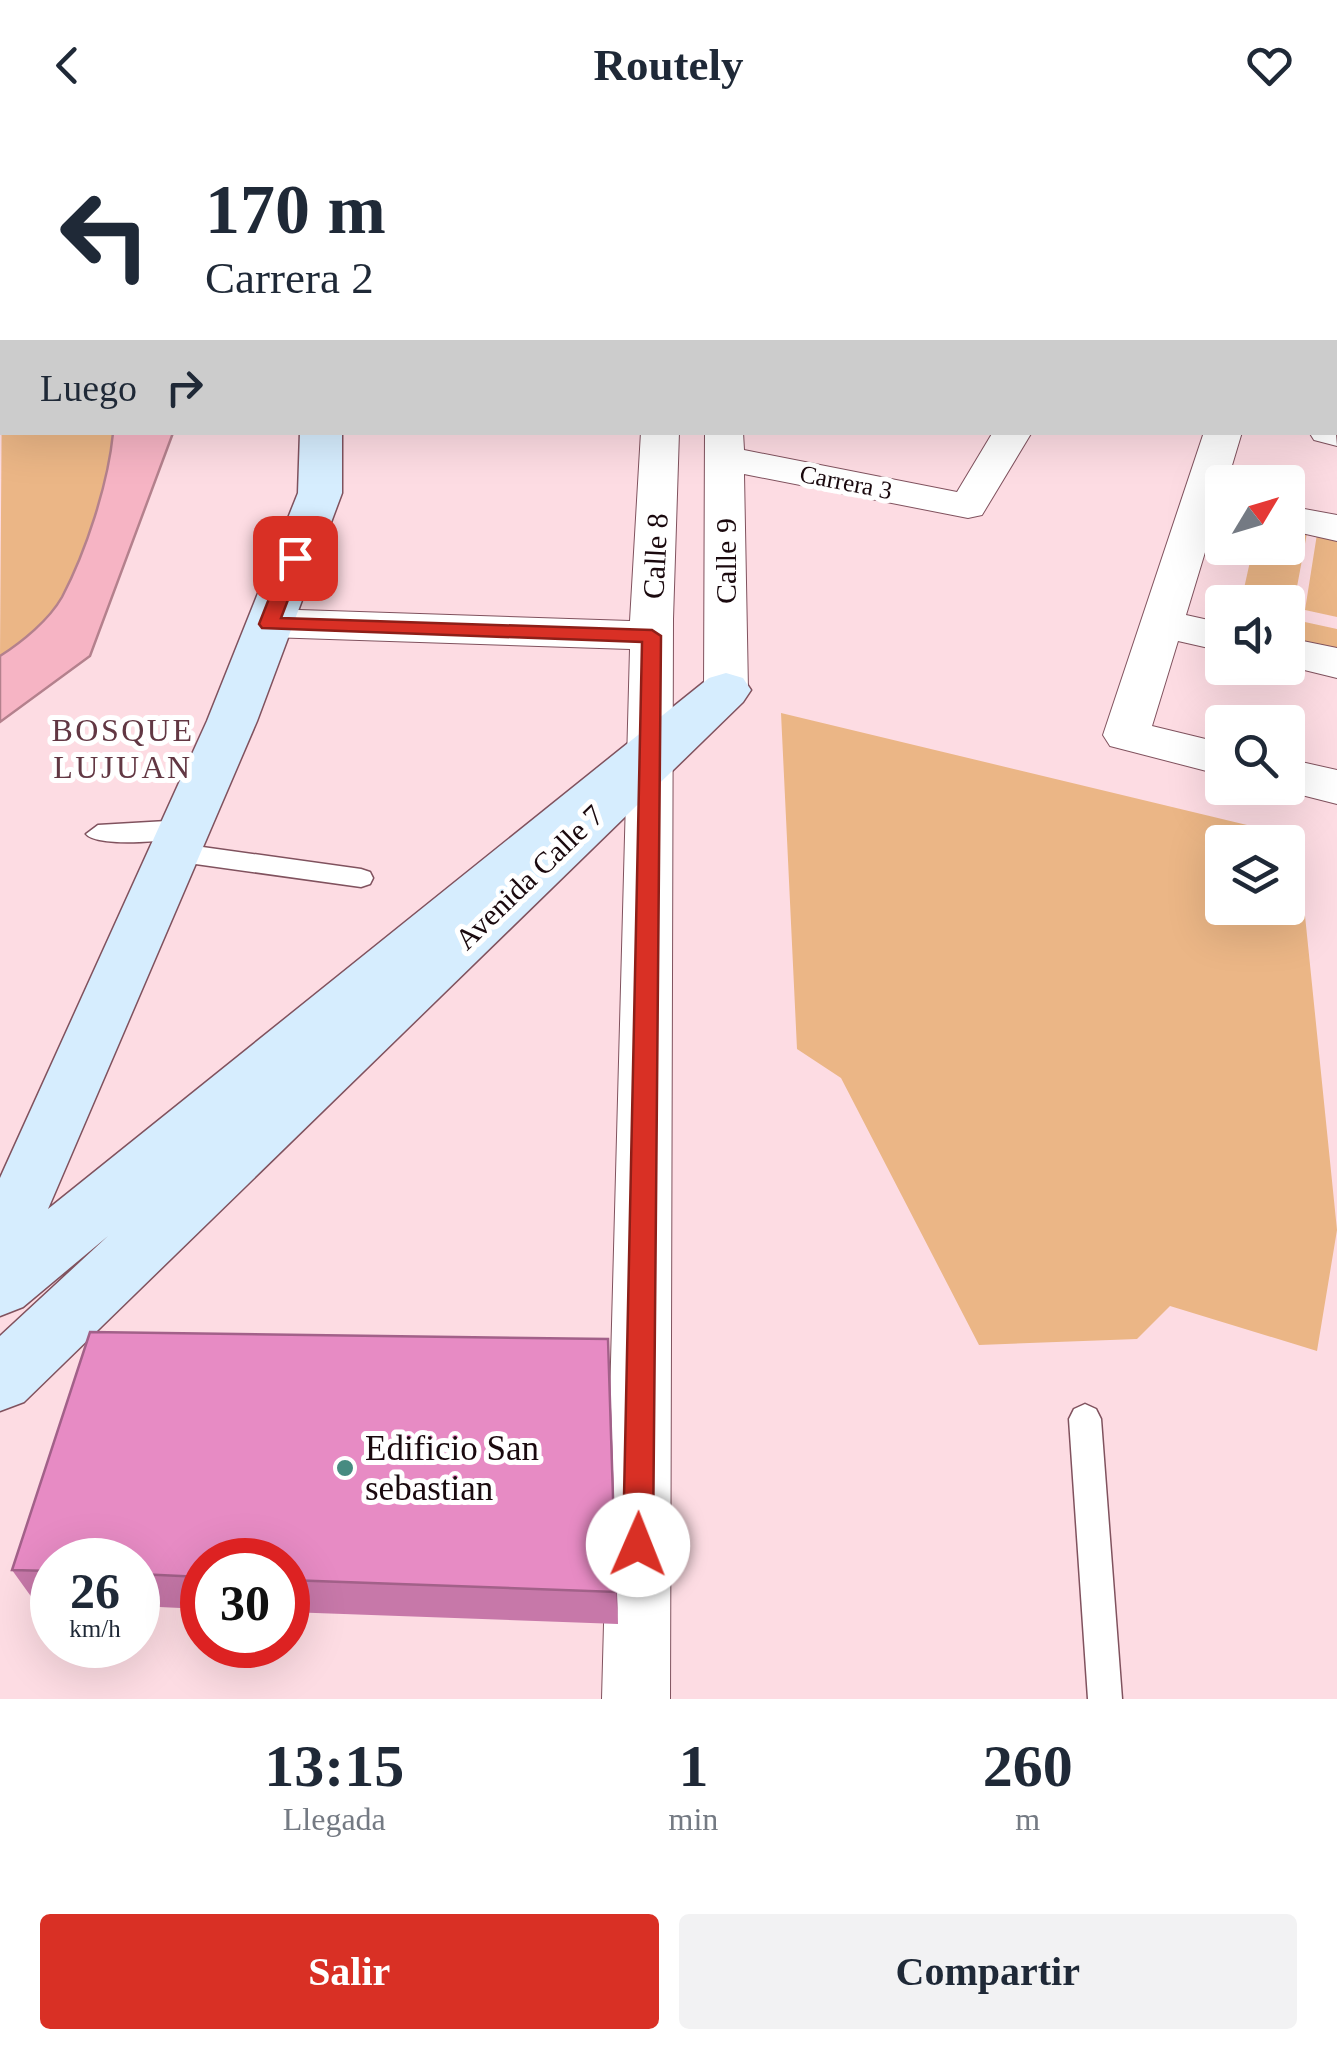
<!DOCTYPE html>
<html lang="es">
<head>
<meta charset="utf-8">
<style>
  :root { --surface:#fff; --page:#f2f2f3; --text:#1f2937; --muted:#747a83; --accent:#d93025 }
  body { margin:0; font-family:"Times New Roman",serif; background:var(--page); color:var(--text); height:100vh; display:flex; flex-direction:column; font-size:38px; white-space:nowrap }
  * { box-sizing:border-box; margin:0 }
  p { font-size:32px; color:var(--muted) }
  .icon { flex:none; width:55px; height:55px; fill:none; stroke:currentColor; stroke-width:2; stroke-linecap:round; stroke-linejoin:round }
  .map { position:relative; height:1569px; overflow:hidden }
  .details { display:flex; flex-direction:column; background:var(--surface); flex:1 }
  .details>* { flex:none }
  .top-card { position:absolute; left:0px; top:0px; width:1338px; height:305px; box-shadow:0 10px 40px #0002; background:#fff; color:var(--text); overflow:hidden }
  .needle { width:65px; rotate:52deg }
  .fabs { position:absolute; left:1205px; top:335px; display:grid; gap:20px }
  .fabs a { display:grid; place-items:center; width:100px; height:100px; border-radius:10px; background:var(--surface); box-shadow:0 10px 40px #0002; font-size:50px }
  .speed { position:absolute; left:30px; top:1408px; display:flex; gap:20px; font-size:50px; font-weight:700; text-align:center }
  .speed>* { display:grid; place-content:center; width:130px; height:130px; border-radius:50%; background:var(--surface); box-shadow:0 10px 40px #0002; line-height:1 }
  .speed small { font-size:25px; font-weight:400 }
  .speed .limit { border:15px solid #d22; background:#fff; color:#111 }
  .pin { position:absolute; display:grid; place-items:center; width:85px; height:85px; color:#fff; margin:-42px; border-radius:20px; box-shadow:0 5px 15px #0006 }
  .me { position:absolute; width:110px; margin:-55px; rotate:1deg; stroke-linejoin:round; filter:drop-shadow(0 0 8px #0008) }
  .turn { display:flex; align-items:center; gap:35px; height:210px; padding:0 40px; font-size:45px }
  .turn .icon { width:130px; height:130px; stroke-width:2.5 }
  .turn b { display:block; font-size:70px; line-height:85px }
  .then { display:flex; align-items:center; height:95px; padding:0 40px; background:#0003; gap:20px; font-size:38px }
  .eta { display:flex; justify-content:space-evenly; align-items:center; height:170px; text-align:center }
  .eta b { font-size:60px; font-weight:700; line-height:70px }
  .action { display:flex; gap:20px; margin-top:auto; padding:20px 40px }
  .action a { flex:1; height:115px; border-radius:10px; background:var(--accent); color:#fff; font-size:40px; font-weight:700; line-height:115px; text-align:center }
  .action a+a { background:var(--page); color:var(--text) }
  header { display:flex; justify-content:space-between; align-items:center; height:130px; padding:0 40px; background:var(--surface); font-size:45px; font-weight:700 }
  .map>svg:first-child { display:block }
  .green { fill:#ebb686; fill-rule:evenodd }
  .water { fill:#f6b4c4; stroke:#b4818d; stroke-width:2.5 }
  .lines { fill:none; stroke-linecap:round; stroke-linejoin:round }
  .lane-casing { stroke:#80525e; stroke-width:3 }
  .street-casing { stroke:#80525e; stroke-width:2 }
  .secondary-casing { stroke:#80525e; stroke-width:3 }
  .lane { fill:#fff; fill-rule:evenodd }
  .street { fill:#fff; fill-rule:evenodd }
  .secondary { fill:#d6edfe; fill-rule:evenodd }
  .wall { fill:#c778a9 }
  .shaded-wall { fill:#a26189 }
  .building { fill:#e78bc4; stroke:#a26189; stroke-width:2.5 }
  .route { fill:#d93025; stroke:#8d1f18; stroke-width:2.5 }
  .poi-dot { fill:#478b81; stroke:#fff; stroke-width:4 }
  .labels { text-anchor:middle; dominant-baseline:central; stroke-width:10; stroke-linejoin:round; paint-order:stroke }
  .far-street-label { font-size:25px; fill:#1a090e; stroke:#fff }
  .street-label { font-size:30px; fill:#1a090e; stroke:#fff }
  .neighbourhood-label { font-size:32px; letter-spacing:2.5px; fill:#623743; stroke:#fff }
  .near-poi-label { font-size:35px; fill:#1a090e; stroke:#fff; text-anchor:start }
</style>
</head>
<body>
<header><svg class="icon" aria-label="back" viewBox="0 0 24 24"><path d="M15 5l-7 7 7 7"/></svg>Routely<svg class="icon" aria-label="heart" viewBox="0 0 24 24"><path d="M12 20l-8-8c-3-5 5-10 8-4 3-6 11-1 8 4z"/></svg></header>
<div class="map">
<svg width="1337" height="1569" viewBox="0 0 1337 1569">
  <rect width="100%" height="100%" fill="#fddce3"/>
  <!-- green -->
  <path class="green" d="M2,243V302L113,303C108,354 86,421 62,467C49,490 22,512 0,526Z
    M1288,398L1307,403L1291,489L1337,499V522L1288,511V472H1241L1253,418H1288Z
    M1317,404L1337,408V487L1305,480Z
    M781,583L1297,707L1337,1100L1317,1221L1170,1176L1137,1209L979,1215L841,948L797,919ZM1222,712H1288V778H1222Z"/>
  <!-- water -->
  <path class="water" d="M113,303H173L90,526L0,592V526C22,512 49,490 62,467C86,421 108,354 113,303Z"/>
  <g class="lines">
    <defs>
      <path id="lane" d="M184,690L196,699C186,713 96,718 86,704L98,695Z
        M174,713L361,739L370,742L373,748L370,754L361,757L174,731L162,722Z
        M1085,1274L1096,1279L1101,1289L1122,1569H1088L1069,1289L1074,1279Z"/>
      <path id="street" d="M30,0H62V2H31Z
        M627,0H659V2H628Z
        M682,0H714V2H683Z
        M0,104H2V124H0Z
        M1335,152L1337,153V175L1335,174Z
        M2,206V230L0,231V207Z
        M1335,292L1337,316L1314,310L1309,302H1335Z
        M641,302H679L673,489L670,1569H602L630,519L269,507L254,503L247,493L254,483L269,479L630,491Z
        M705,302H743L744,320L957,362L993,302H1032L982,385L968,388L744,344L748,560L742,571L726,575L710,571L704,560Z
        M1204,302H1242L1227,352H1222V366L1186,485L1222,493V521L1178,511L1152,596L1222,613V645L1110,616L1103,605Z
        M1288,376L1337,385V411L1288,400Z
        M1288,508L1337,518V548L1288,536Z
        M1288,629L1337,640V674L1274,658H1288Z"/>
      <path id="secondary" d="M295,0H329V2H295Z
        M300,302H342V363L257,591L48,1079L709,548L726,543L743,548L751,560L743,572L24,1272L0,1281V1206L108,1106L23,1177L0,1186V1048L207,591L298,363Z"/>
    </defs>
    <!-- lane casing -->
    <use href="#lane" class="lane-casing"/>
    <!-- street casing -->
    <use href="#street" class="street-casing"/>
    <!-- secondary casing -->
    <use href="#secondary" class="secondary-casing"/>
    <!-- lane -->
    <use href="#lane" class="lane"/>
    <!-- street -->
    <use href="#street" class="street"/>
    <!-- secondary -->
    <use href="#secondary" class="secondary"/>
  </g>
  <!-- wall -->
  <path class="wall" d="M610,1247L618,1494L288,1482V1430H202V1479L138,1476V1430H52V1473L35,1472L12,1440Z"/>
  <!-- shaded-wall -->
  <path class="shaded-wall" d="M608,1209L610,1247L618,1494L616,1462Z"/>
  <!-- building -->
  <path class="building" d="M90,1202L608,1209L616,1462L288,1450V1430H202V1447L138,1444V1430H52V1441L12,1440Z"/>
  <!-- route -->
  <path class="route" d="M295,422L304,428L281,488L652,500L661,506L653,1415L648,1425L638,1430L627,1425L623,1415L642,512L262,498L259,494L285,428Z"/>
  <!-- markers -->
  <circle class="poi-dot" cx="345" cy="1338" r="10"/>
  <g class="labels">
    <!-- far-street labels -->
    <g class="far-street-label">
      <text transform="translate(846 352) rotate(11)">Carrera 3</text>
    </g>
    <!-- street labels -->
    <g class="street-label">
      <text transform="translate(655 426) rotate(-87)">Calle 8</text>
      <text transform="translate(725 431) rotate(-90)">Calle 9</text>
      <text transform="translate(529 747) rotate(-44)">Avenida Calle 7</text>
    </g>
    <!-- neighbourhood labels -->
    <g class="neighbourhood-label">
      <text x="123" y="600">BOSQUE<tspan x="123" dy="37">LUJUAN</tspan></text>
    </g>
    <!-- near-poi labels -->
    <g class="near-poi-label">
      <text x="365" y="1318">Edificio San<tspan x="365" dy="40">sebastian</tspan></text>
    </g>
  </g>
</svg>
<div class="fabs">
<a><svg class="needle" viewBox="-14 -14 28 28"><path d="M0-13l5 13h-10z" fill="#e53935"/><path d="M0 13l5-13h-10z" fill="#747a83"/></svg></a>
<a><svg class="icon" aria-label="sound" viewBox="0 0 24 24"><path d="M4 9h4l5-4v14l-5-4H4zM17 9q2 3 0 6"/></svg></a>
<a><svg class="icon" aria-label="search" viewBox="0 0 24 24"><circle cx="10" cy="10" r="6"/><path d="M15 15l6 6"/></svg></a>
<a><svg class="icon" aria-label="layers" viewBox="0 0 24 24"><path d="M12 4l9 5-9 5-9-5zM3 14l9 5 9-5"/></svg></a>
</div>
<div class="speed"><div>26<small>km/h</small></div><div class="limit">30</div></div>
<div class="pin" style="left:295px;top:428px;background:#d93025"><svg class="icon" aria-label="arrive" viewBox="0 0 24 24"><path d="M6 21V4h12l-3 4 3 4H6"/></svg></div>
<svg class="me" style="left:638px;top:1415px" viewBox="-20 -20 40 40"><circle r="19" fill="#fff"/><path d="M0-13L10 11 0 6-10 11z" fill="#d93025"/></svg>
<div class="top-card">
<div class="turn"><svg class="icon" aria-label="left" viewBox="0 0 24 24"><path d="M17 20v-9H6M10 6l-5 5 5 5"/></svg><div><b>170 m</b>Carrera 2</div></div>
<div class="then">Luego<svg class="icon" aria-label="right" viewBox="0 0 24 24"><path d="M7 20v-9h11M14 6l5 5-5 5"/></svg></div>
</div>
</div>
<section class="details">
<div class="eta">
<div><b>13:15</b><p>Llegada</p></div>
<div><b>1</b><p>min</p></div>
<div><b>260</b><p>m</p></div>
</div>
<div class="action"><a>Salir</a><a>Compartir</a></div>
</section>
</body>
</html>
